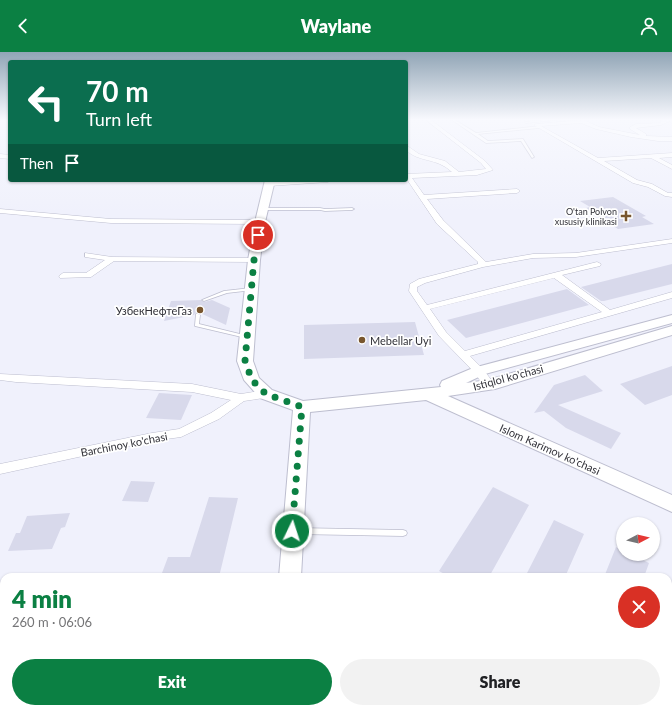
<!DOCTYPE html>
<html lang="en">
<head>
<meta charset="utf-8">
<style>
  :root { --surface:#fff; --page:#f2f2f2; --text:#202124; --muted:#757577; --accent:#0b8043 }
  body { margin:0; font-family:Lato,sans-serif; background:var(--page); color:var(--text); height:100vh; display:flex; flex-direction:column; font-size:15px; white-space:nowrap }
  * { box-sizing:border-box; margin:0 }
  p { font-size:13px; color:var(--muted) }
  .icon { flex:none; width:22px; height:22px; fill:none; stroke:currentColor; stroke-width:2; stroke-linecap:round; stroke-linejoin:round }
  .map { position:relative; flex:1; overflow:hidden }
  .sheet { position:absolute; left:0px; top:521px; width:672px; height:140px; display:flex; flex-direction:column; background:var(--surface); border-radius:12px 12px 0 0; box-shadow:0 1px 3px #0004 }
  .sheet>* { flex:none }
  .banner { position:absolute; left:8px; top:8px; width:400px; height:122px; border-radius:4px; box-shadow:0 1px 3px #0004; background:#0b6e4f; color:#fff; overflow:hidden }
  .needle { width:26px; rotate:83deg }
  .fabs { position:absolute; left:616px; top:465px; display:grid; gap:8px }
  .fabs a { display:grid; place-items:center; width:44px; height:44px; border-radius:50%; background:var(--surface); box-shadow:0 1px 3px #0004; font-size:20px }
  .pin { position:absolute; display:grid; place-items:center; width:34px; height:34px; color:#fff; margin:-17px; border:2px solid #fff; border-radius:50%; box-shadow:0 1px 4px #0007 }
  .me { position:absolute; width:44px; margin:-22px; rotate:4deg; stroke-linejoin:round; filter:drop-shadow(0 0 3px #0008) }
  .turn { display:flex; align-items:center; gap:14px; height:84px; padding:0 12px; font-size:18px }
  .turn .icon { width:52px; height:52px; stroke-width:2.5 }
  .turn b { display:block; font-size:28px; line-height:34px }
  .then { display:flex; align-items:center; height:38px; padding:0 12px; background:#0003; gap:8px; font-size:15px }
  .round { display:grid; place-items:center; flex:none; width:42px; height:42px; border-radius:21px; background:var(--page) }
  .overview { display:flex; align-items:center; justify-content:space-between; height:68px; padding:0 12px }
  h1 { font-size:24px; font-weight:800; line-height:30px; color:var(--accent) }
  .button { display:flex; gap:8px; margin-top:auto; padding:8px 12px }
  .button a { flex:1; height:46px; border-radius:24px; background:var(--accent); color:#fff; font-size:16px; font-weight:800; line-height:46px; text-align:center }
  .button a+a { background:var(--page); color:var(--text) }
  header { display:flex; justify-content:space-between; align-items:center; height:52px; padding:0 12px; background:var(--accent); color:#fff; font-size:18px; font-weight:800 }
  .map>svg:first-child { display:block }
  .building { fill:#d8d9eb }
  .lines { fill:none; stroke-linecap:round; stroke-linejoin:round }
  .lane-casing { stroke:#bdbecf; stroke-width:1.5 }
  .street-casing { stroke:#bdbecf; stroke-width:1 }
  .secondary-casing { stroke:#bdbecf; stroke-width:2 }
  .lane { fill:#fff; fill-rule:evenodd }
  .street { fill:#fff; fill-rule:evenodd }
  .secondary { fill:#fff; fill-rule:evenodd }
  .route { stroke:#0b8043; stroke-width:7; stroke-dasharray:0 12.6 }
  .poi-dot { fill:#78562e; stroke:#fff; stroke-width:1.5 }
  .labels { text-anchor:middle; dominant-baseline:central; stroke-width:3.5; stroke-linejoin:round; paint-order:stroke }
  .far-poi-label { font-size:9px; fill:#313138; stroke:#fff; text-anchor:end }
  .poi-label { font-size:11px; fill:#313138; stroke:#fff; text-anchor:end }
  .street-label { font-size:11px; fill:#313138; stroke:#fff }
</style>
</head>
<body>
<header><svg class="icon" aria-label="back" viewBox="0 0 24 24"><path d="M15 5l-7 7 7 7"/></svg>Waylane<svg class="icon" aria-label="person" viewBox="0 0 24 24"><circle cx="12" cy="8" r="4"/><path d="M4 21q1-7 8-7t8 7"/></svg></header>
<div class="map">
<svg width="672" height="661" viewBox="0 0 672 661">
  <rect width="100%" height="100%" fill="#f0f1fc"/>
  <!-- building -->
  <path class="building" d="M613,145L646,164L642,165L654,172L618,177L586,156L590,155L580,149Z
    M672,212V232L604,249H601L581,235Z
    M567,237L589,253L466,286L447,268Z
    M201,248L204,250L212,248L230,256L226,273L198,260L195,261L194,263L164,269L171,249Z
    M415,270L424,303L304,307V273Z
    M672,314V343L645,353L620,332Z
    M585,323L603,339L558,353L621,381L611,397L566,376L544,359L534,361L554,333Z
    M159,341L192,343L181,368L146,366Z
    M131,429L155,430L148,450L122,449Z
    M493,435L529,453L489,525H450L439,519Z
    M209,445L238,446L219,525L162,521L168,505H190Z
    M70,461L65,475L61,476L52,497L8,499L16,481H20L27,464Z
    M554,468L584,482L565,525H525Z
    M616,495L623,499V502H630L649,511L644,525H604Z"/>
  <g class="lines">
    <defs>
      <path id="lane" d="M452,68H455L476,81L540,74L539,76L478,82L488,89L523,87L534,105L532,106L521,89L486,91Z
        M543,68H555L526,71L525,70Z
        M262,156H320L325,157L352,156L354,157L352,158L325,159L320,158H262Z
        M251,236H253V238L227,241L204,249L202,248L224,239Z
        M196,262H198L200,263L199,272L248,284V285L246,286L195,274V273Z
        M297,476L403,478L406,479L407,481L406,483L403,484L297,482L294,481L293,479L294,477Z"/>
      <path id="street" d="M426,68H431L485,109L493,118L477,123L412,126L424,143L517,137L520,139L517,141L427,147L443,168L486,210L533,202L576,201L672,187V191L576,205L533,206L483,215L425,231L417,235V239L427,253L597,210L601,212L600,214L562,223L610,258L672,240V246L470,304L483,317L495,333L493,336H485L475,321L439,284L409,239L410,232L419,227L478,212V210L437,172L406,126V122L452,120C436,105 419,111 406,98V93L419,102L445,109L459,120L486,117L481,111ZM554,226L602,260L465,299L446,280L430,257Z
        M584,68L599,75L640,83L630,77V75L636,72L660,71L662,68H672L661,73L636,76L646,82V84L672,85V89H658L631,85L596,77L581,71L541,74L598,106L672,101V105L659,106L672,113V117L651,106L604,109L637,128L652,132L668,141H672V145L665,144L648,135L633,131L534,73L536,72Z
        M0,102L10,103V107L0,106Z
        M300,128H331L328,130L269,134L266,132L269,130Z
        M0,157L111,167L260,168L264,170L260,172L111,171L0,161Z
        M85,201L112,205L254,206L258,208L254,210L114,209L91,225L60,226L59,224L63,221H86L105,208L85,205Z
        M0,322L192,332L241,342L266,338L270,339L272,342L270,345L244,349L219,367L181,385L152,389L0,422V412L152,381L179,377L211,361L231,348L192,340L16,330L0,328Z
        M4,586V604L0,605V587Z"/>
      <path id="secondary" d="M265,128H275L265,170L260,208L253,309L259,326L272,338L303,349L441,335L440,333L442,329L473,316L672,263V271L485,322L466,331L488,328L672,274V283L495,337L448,344L672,443V460L426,348L310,360L301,525H279L293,358L260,346L244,328L237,309L248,208L255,170Z
        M270,657H298V661H270Z"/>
    </defs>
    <!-- lane casing -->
    <use href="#lane" class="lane-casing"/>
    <!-- street casing -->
    <use href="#street" class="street-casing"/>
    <!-- secondary casing -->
    <use href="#secondary" class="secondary-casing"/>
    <!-- lane -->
    <use href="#lane" class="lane"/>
    <!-- street -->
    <use href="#street" class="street"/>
    <!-- secondary -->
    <use href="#secondary" class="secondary"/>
  </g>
  <!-- sky -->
  <linearGradient id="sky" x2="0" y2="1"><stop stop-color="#91a5b6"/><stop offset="0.42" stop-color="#f8f9fe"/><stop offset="1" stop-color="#f8f9fe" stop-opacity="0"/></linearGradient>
  <rect width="672" height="161" fill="url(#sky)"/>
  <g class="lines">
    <!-- route -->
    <path class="route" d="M258,183L254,208L245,309L252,328L266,342L302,355L292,479"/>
  </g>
  <!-- markers -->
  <g class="poi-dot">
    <path d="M624 158h4v4h4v4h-4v4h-4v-4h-4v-4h4z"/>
    <circle cx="200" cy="258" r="4"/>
    <circle cx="362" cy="288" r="4"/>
  </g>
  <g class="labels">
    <!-- far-poi labels -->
    <g class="far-poi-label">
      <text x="617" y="159">O'tan Polvon<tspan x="617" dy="10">xususiy klinikasi</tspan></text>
    </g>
    <!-- poi labels -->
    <g class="poi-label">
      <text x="192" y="258">УзбекНефтеГаз</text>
      <text x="370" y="288" text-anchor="start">Mebellar Uyi</text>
    </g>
    <!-- street labels -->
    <g class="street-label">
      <text transform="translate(508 325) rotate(-15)">Istiqlol ko'chasi</text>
      <text transform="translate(124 392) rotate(-11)">Barchinoy ko'chasi</text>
      <text transform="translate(550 397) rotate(24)">Islom Karimov ko'chasi</text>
    </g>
  </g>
</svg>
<div class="fabs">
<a><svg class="needle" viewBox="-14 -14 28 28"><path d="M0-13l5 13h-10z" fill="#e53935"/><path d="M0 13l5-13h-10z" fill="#757577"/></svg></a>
</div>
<div class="pin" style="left:258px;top:183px;background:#d93025"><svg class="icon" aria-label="arrive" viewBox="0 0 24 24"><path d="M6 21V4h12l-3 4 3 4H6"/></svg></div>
<svg class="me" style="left:292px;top:479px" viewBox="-20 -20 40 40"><circle r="17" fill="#0b8043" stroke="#fff" stroke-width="3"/><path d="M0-11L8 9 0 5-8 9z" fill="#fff"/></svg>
<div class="banner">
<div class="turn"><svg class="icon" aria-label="left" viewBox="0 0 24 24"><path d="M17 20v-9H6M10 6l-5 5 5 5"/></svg><div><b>70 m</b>Turn left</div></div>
<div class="then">Then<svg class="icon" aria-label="arrive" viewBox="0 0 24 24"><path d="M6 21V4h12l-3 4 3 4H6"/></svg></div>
</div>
<section class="sheet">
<div class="overview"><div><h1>4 min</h1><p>260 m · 06:06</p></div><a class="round" style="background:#d93025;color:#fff"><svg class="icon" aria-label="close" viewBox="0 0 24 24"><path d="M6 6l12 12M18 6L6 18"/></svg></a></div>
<div class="button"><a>Exit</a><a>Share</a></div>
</section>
</div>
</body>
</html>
